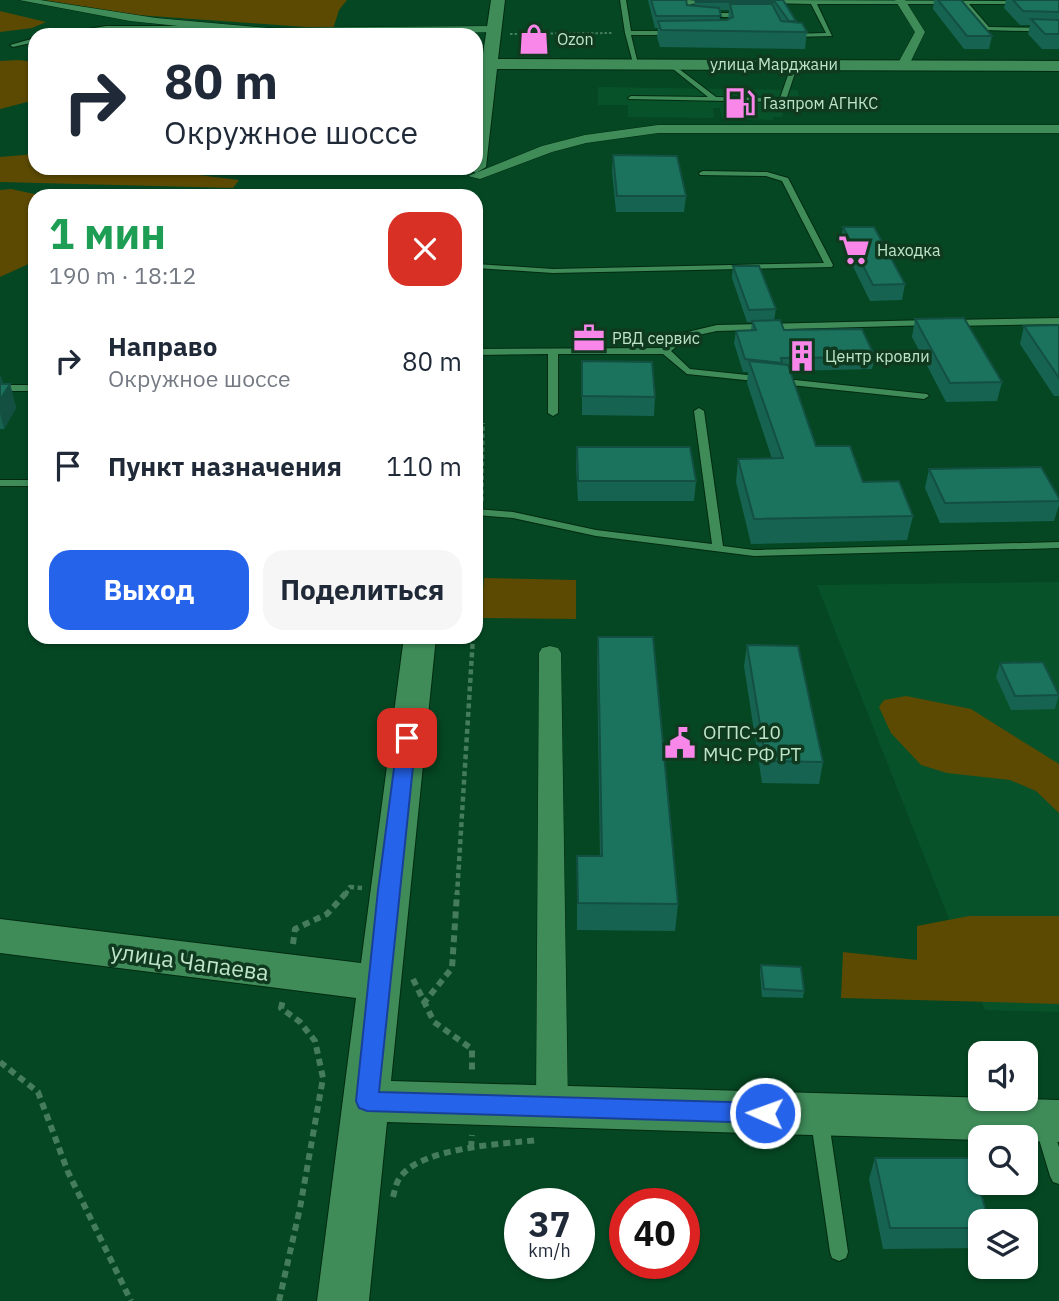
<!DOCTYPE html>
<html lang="ru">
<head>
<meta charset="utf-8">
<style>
  :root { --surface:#fff; --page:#f6f6f7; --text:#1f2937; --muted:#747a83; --accent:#2563eb }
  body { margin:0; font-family:"IBM Plex Sans",sans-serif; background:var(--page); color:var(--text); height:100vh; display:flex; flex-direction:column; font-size:26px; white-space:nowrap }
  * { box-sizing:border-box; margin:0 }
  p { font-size:23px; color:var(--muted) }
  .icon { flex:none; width:38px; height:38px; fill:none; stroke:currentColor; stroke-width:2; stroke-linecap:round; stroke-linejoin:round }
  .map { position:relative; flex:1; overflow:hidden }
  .panel { position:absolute; left:28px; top:189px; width:455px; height:455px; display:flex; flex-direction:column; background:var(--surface); border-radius:21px; box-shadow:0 2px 5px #0004 }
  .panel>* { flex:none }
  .guide { position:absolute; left:28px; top:28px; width:455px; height:147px; border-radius:21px; box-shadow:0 2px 5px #0004; background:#fff; color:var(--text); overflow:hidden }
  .buttons { position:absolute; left:968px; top:1041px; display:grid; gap:14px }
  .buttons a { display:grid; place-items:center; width:70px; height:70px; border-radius:14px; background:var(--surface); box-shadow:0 2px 5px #0004; font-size:35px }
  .speed { position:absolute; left:504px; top:1188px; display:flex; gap:14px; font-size:35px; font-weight:700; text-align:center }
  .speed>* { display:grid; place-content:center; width:91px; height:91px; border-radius:50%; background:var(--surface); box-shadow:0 2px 5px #0004; line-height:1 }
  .speed small { font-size:18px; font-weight:400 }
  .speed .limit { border:10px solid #d22; background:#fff; color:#111 }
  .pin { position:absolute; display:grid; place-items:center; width:60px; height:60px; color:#fff; margin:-30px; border-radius:14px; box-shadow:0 4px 10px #0006 }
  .me { position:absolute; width:77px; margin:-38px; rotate:272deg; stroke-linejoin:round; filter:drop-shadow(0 0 5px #0008) }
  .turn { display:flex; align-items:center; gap:24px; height:147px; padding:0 21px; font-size:32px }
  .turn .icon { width:91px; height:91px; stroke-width:2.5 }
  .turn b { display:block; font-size:49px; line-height:60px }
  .round { display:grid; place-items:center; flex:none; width:74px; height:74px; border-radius:21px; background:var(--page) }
  .overview { display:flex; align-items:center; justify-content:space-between; height:119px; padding:0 21px }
  h1 { font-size:42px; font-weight:700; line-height:52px; color:#1e9e55 }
  .action { display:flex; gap:14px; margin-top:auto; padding:14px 21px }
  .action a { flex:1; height:80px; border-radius:21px; background:var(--accent); color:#fff; font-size:28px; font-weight:700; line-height:80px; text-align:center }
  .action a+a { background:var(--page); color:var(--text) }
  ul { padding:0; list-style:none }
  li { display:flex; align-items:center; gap:21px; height:105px; padding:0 21px }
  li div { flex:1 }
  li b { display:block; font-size:26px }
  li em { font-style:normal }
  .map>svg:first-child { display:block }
  .built { fill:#085229 }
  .green { fill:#5c4a02 }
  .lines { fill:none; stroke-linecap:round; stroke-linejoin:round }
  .lane-casing { stroke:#002a11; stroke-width:2 }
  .street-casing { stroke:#002a11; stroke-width:1 }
  .secondary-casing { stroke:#002a11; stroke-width:2 }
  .path-far3 { stroke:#457d5b; stroke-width:2; stroke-dasharray:2.5 2; stroke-linecap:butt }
  .path-far2 { stroke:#457d5b; stroke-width:3.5; stroke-dasharray:4.5 2.5; stroke-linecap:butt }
  .path-far1 { stroke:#457d5b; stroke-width:4.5; stroke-dasharray:5 3.5; stroke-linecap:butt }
  .path { stroke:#457d5b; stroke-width:6; stroke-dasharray:7 5; stroke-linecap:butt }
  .lane { fill:#3f8c59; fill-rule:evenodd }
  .street { fill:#3f8c59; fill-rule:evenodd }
  .secondary { fill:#3f8c59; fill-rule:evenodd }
  .wall { fill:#176351; fill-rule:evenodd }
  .shaded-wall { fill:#135042 }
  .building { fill:#1b735e; stroke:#135042; stroke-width:2 }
  .route { fill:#2563eb; stroke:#184099; stroke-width:2 }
  .labels { text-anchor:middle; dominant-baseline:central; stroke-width:7; stroke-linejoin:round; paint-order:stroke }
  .far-poi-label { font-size:16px; fill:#bfe4c8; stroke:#103a20; text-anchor:start }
  .far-street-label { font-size:16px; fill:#bfe4c8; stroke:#103a20 }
  .poi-label { font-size:19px; fill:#bfe4c8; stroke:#103a20; text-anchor:start }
  .near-street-label { font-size:23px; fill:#bfe4c8; stroke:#103a20 }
</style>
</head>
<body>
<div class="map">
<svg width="1059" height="1301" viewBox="0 0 1059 1301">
  <rect width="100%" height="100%" fill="#054723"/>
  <!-- built -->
  <path class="built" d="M598,87L797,90L804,110H782L783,117H773V120L722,119L720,108H713L714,118L628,117V105H598Z
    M1059,582V1012L985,1010L817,585Z"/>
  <!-- green -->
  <path class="green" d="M44,0H347L339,10L333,29L137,15Z
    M0,11L46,22L32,28L0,32Z
    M19,60L35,62V100L0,109V61Z
    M35,154V168H143L239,180L233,188L0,182V157Z
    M11,189L44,196H35V261L0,277V190Z
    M484,578L576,580V619L481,618Z
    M906,696L971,709L1059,764V813L1036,791L1010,780L947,773L921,765L891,733L879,707L884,700Z
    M969,916H1059V1004L841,998L843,952L917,960V926Z"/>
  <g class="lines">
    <defs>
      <path id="lane" d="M620,0H626L631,31H674L677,33L674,35H631L638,64L633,63L625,33Z
        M688,0L712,2L691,4L693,13H745L748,15L745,17H691L688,15L685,2Z
        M769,0L1020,1L1022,4H969L989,27L1059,28V32L985,30L963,4H817L832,36L792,37L790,34L826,33L811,4L767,3Z
        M106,26H210L213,28L210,30H106L54,35Z
        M35,38V42L13,47L10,45Z
        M670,62L716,97L780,98L792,64L795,62L798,64L786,100L783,102L629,99L628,98L631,96L708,97L668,65Z
        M703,171L767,172L788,178L833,265L832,267L553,273L476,268V264L553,269L824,263L782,181L766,176L700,175L699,173Z
        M1059,318V324L949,326L945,323L949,320Z
        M931,320L934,321V325L717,331L689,337L671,351L690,369L927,394L929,396L924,399L687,374L663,354H558V413L553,416L548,413V354L476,355V349L663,348L683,333L717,325Z
        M0,385H35V391H0Z
        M699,408L704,411L723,546L754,550L1059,542V548L754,556L596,536L513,518L476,515V509L513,512L596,530L712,544L694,411Z
        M0,480H35V486H0Z
        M820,1114L826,1116L829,1122L848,1252L846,1258L839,1261L832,1258L830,1252L811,1122L814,1116Z
        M1044,1118L1050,1120L1059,1147V1184L1053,1182L1050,1176L1035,1126L1038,1120Z"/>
      <path id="street" d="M19,0H40L156,18L268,28L494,26L499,29L494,32L372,35L236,32L130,21Z
        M895,0H905L925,32L909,65L903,68L897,65L915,32Z
        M658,125H1059V133H658L586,143L552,152L480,179L468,176L542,146L585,135Z
        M550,646L558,648L561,653L568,1107L563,1117L552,1121L541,1117L536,1107L539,653L542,648Z"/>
      <path id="secondary" d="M491,0H505L498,59L1059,61V71L497,69L486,167L476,173L467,168H476V101Z
        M404,637H436L391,1081L1059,1100V1142L1026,1141V1138L980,1140L387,1122L369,1301H317L356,998L0,953V919L361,963Z"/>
    </defs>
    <!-- lane casing -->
    <use href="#lane" class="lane-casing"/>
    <!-- street casing -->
    <use href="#street" class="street-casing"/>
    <!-- secondary casing -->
    <use href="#secondary" class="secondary-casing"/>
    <!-- path-far3 -->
    <path class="path-far3" d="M510,34L613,33"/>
    <!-- path-far2 -->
    <path class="path-far2" d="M476,433H483
      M482,501L483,423
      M477,579L481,524"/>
    <!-- path-far1 -->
    <path class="path-far1" d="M476,596L477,578
      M345,895L350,887L362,888
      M457,895L473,637"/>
    <!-- path -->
    <path class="path" d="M293,944L295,929L327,914L346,893
      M413,979L434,1022L472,1049V1074
      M423,1004L452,968L457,893
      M0,1062L38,1092L68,1172L131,1301
      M471,1148L472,1135
      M393,1197C395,1190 396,1182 401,1176C424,1147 503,1144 538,1140
      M279,1301L300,1208L323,1078L315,1041L300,1022L281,1008L283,1000"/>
    <!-- lane -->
    <use href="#lane" class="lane"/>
    <!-- street -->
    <use href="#street" class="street"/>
    <!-- secondary -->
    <use href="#secondary" class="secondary"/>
  </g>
  <!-- wall -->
  <path class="wall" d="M648,0H686L687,5L694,6L695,0H783L796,21L807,32L805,49L660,47L657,37L658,28H655ZM719,10H729L728,20H720Z
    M934,0H961L992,36L989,49H964L933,9Z
    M1006,0H1059V49H1042L1028,34L1030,25H1020L1004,8Z
    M613,155L686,196L684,212H616L612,171Z
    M843,227L905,284L902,300L870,301L841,242Z
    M733,266L776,309L774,320L784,330L875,357L872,369L790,371L816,446L863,482L913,516L907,540L751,544L736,482L738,459H772L747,383L748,372H743L734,343L736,331L751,330L752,322H747L732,278Z
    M915,319L1002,382L997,401L946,402L912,337Z
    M1059,325V396H1054L1020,344L1024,326Z
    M582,361L655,397L654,416L582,415Z
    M0,376L3,384H10L16,408L4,429H0Z
    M577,447L696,481L694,501H578L576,467Z
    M929,469L1059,498V505L1054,521L940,523L925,488Z
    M598,637L678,904L675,931L577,930V856H600L597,663Z
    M747,645L823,762L819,784L762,783L744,666Z
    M1000,663L1059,694L1055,709L1011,710L996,677Z
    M761,965L804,991L803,998L762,997L760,972Z
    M875,1158L980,1222V1248L883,1249L869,1179Z"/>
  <!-- shaded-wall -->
  <path class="shaded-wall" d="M1,376L5,391L10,384L16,408L4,429L0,413V378Z"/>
  <!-- building -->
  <path class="building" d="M651,0H686L687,5L719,8L721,16H656Z
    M695,0H783L796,21H789L775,2H696Z
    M938,0H961L992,36H967Z
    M1013,0H1059V12L1023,11Z
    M730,4H772L781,21L802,23L807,32L661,30L658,21L727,20L733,17Z
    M1031,19L1059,20V34H1045Z
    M613,155L677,156L686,196H617Z
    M843,227H874L905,284L873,285Z
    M733,266H759L776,309L749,310Z
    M964,318L1002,382L950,383L915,319Z
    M780,320L784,330L862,329L875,357L781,358L782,363L745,359L736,331L756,330L752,321Z
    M1059,325V378L1024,326Z
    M582,361L652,362L655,397L582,396Z
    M749,361L788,365L816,446H850L863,482L899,481L913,516L754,519L738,459L783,458Z
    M0,384H10L0,400Z
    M577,447H690L696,481H578Z
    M1041,467L1059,498V501L945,503L929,469Z
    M598,637H653L678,904L578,903L577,856H602Z
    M747,645L798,646L823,762L766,761Z
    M1043,662L1059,695L1015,696L1000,663Z
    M761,965L801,967L804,991L764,989Z
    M875,1158H971L989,1222H980V1228H890Z"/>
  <!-- route -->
  <path class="route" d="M407,732L416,738L379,1092L765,1103L773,1106L776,1113L773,1120L765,1123L367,1111L359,1108L356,1101L378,890L398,738Z"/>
  <!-- icons -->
  <defs>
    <symbol id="shop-bare" viewBox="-9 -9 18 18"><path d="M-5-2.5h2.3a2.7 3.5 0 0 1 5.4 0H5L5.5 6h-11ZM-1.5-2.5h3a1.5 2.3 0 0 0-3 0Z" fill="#f987e9" stroke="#103a20" stroke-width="2.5" paint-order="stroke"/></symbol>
    <symbol id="fuel-bare" viewBox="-9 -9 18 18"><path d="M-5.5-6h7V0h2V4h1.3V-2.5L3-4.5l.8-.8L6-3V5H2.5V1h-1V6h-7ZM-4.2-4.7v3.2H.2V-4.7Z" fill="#f987e9" stroke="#103a20" stroke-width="2.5" paint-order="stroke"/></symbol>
    <symbol id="supermarket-bare" viewBox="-9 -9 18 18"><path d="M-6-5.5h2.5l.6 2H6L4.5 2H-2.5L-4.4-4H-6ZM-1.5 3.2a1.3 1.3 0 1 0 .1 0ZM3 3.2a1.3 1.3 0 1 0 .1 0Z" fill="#f987e9" stroke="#103a20" stroke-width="2.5" paint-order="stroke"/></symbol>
    <symbol id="office-bare" viewBox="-9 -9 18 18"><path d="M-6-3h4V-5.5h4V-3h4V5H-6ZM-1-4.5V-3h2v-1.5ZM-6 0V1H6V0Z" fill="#f987e9" stroke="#103a20" stroke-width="2.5" paint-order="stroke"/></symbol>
    <symbol id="building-bare" viewBox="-9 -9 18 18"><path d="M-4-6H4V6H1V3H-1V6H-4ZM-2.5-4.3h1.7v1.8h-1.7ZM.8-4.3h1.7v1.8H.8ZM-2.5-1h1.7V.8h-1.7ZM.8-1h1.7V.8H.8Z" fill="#f987e9" stroke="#103a20" stroke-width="2.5" paint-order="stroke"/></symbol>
    <symbol id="civic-bare" viewBox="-9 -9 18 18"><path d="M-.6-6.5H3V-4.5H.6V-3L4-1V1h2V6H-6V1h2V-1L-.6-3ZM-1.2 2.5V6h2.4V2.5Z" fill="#f987e9" stroke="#103a20" stroke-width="2.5" paint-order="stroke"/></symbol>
  </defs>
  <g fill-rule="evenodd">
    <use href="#shop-bare" x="512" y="17" width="44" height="44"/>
    <use href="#fuel-bare" x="718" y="81" width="44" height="44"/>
    <use href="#supermarket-bare" x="832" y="228" width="44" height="44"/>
    <use href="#office-bare" x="567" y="316" width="44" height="44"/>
    <use href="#building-bare" x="780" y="334" width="44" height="44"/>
    <use href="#civic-bare" x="658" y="721" width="44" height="44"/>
  </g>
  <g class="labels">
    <!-- far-poi labels -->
    <g class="far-poi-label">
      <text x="557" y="39">Ozon</text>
      <text x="763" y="103">Газпром АГНКС</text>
      <text x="877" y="250">Находка</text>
      <text x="612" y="338">РВД сервис</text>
      <text x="825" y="356">Центр кровли</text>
    </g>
    <!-- far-street labels -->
    <g class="far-street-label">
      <text x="774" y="64">улица Марджани</text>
    </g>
    <!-- poi labels -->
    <g class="poi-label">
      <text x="703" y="732">ОГПС-10<tspan x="703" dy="22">МЧС РФ РТ</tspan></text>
    </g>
    <!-- near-street labels -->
    <g class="near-street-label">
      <text transform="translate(190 961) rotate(8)">улица Чапаева</text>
    </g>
  </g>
</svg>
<div class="buttons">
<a><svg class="icon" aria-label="sound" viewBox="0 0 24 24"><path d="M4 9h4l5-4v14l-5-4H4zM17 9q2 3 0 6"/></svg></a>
<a><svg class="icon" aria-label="search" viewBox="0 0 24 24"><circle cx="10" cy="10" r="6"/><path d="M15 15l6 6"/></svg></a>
<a><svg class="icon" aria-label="layers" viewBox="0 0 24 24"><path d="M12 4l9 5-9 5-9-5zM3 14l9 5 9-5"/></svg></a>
</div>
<div class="speed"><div>37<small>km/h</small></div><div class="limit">40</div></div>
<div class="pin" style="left:407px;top:738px;background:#d93025"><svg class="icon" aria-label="arrive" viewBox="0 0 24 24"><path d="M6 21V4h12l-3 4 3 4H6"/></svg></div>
<svg class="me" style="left:765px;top:1113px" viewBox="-20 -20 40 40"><circle r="17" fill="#2563eb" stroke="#fff" stroke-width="3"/><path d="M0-11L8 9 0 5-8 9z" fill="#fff"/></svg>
<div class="guide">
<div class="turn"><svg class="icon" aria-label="right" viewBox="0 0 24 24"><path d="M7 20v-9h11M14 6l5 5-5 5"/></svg><div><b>80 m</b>Окружное шоссе</div></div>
</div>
<section class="panel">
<div class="overview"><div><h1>1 мин</h1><p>190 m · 18:12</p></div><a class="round" style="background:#d93025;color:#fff"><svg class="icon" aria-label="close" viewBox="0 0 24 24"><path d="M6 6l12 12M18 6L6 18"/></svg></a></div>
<ul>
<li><svg class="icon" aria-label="right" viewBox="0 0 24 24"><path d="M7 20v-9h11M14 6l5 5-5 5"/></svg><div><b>Направо</b><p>Окружное шоссе</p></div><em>80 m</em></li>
<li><svg class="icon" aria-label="arrive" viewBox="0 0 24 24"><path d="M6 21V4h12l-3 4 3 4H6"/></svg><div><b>Пункт назначения</b></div><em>110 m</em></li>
</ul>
<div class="action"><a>Выход</a><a>Поделиться</a></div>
</section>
</div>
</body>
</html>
